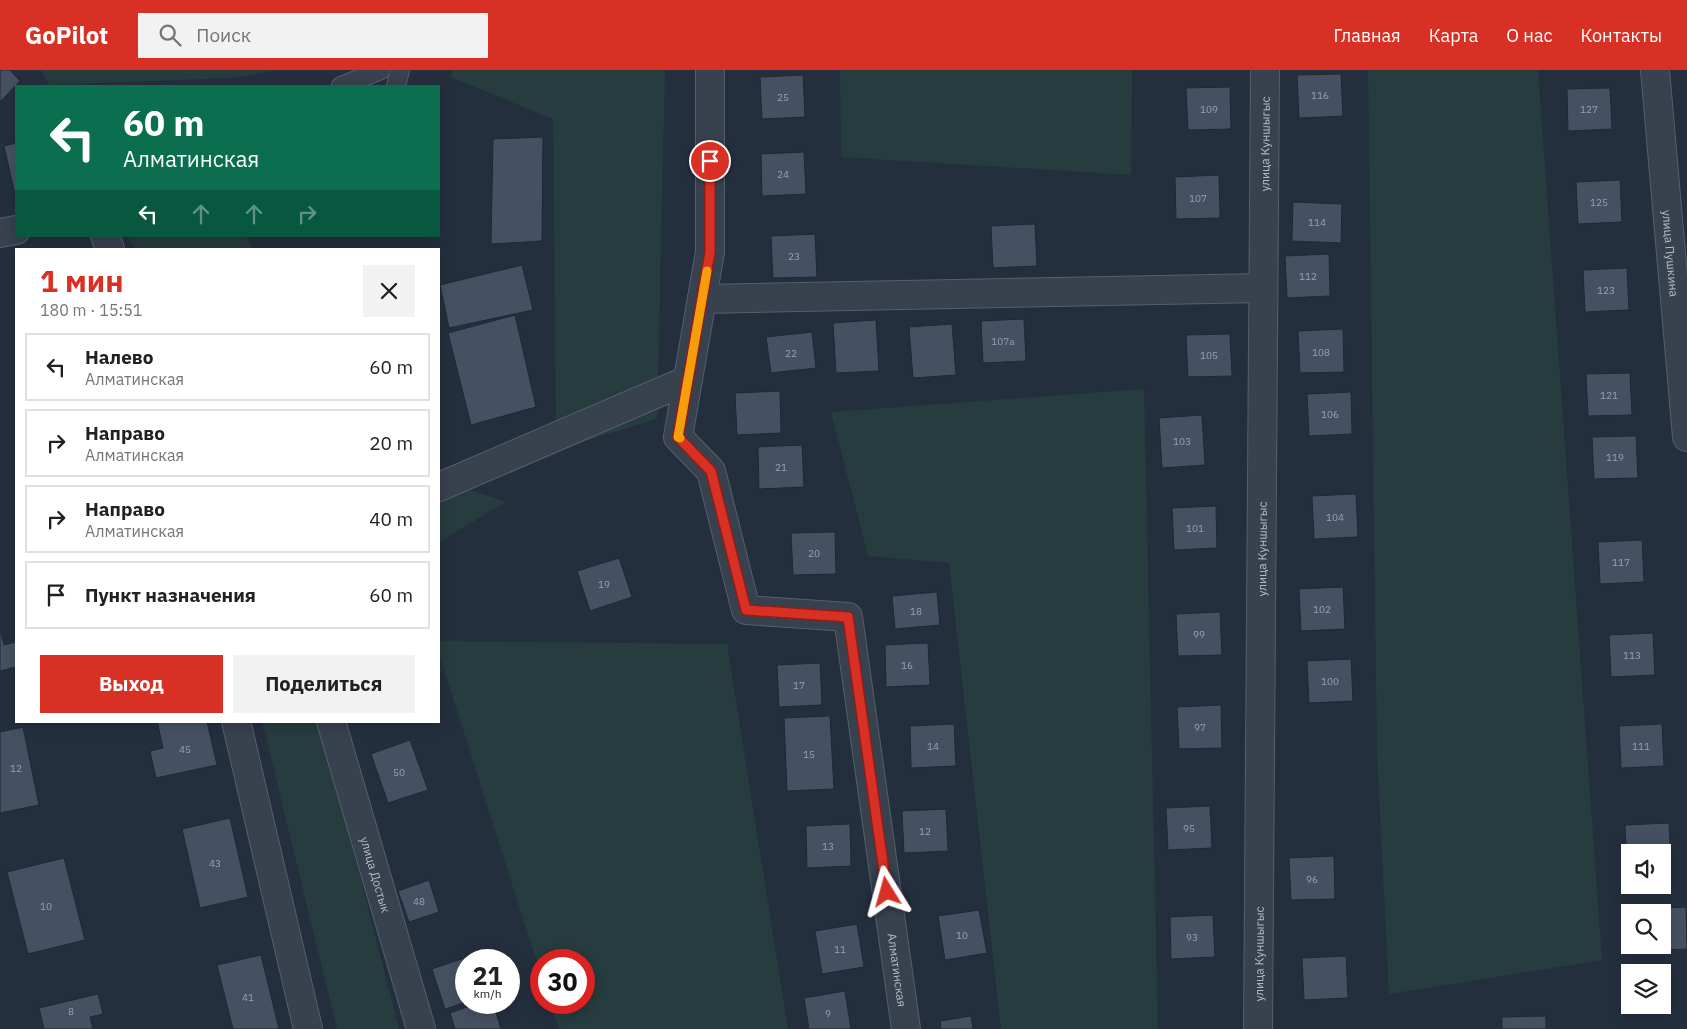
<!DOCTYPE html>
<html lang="ru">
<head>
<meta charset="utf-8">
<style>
  :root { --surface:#fff; --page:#f2f2f2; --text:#202124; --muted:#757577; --line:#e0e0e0; --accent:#d93025 }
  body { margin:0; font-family:"IBM Plex Sans",sans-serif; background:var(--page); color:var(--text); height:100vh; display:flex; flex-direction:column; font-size:19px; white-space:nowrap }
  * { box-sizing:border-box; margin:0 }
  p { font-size:16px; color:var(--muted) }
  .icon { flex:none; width:28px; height:28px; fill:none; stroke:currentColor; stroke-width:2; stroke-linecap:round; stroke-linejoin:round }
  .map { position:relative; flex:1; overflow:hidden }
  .drawer { position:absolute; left:15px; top:178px; width:425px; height:475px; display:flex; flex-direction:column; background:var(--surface); border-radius:0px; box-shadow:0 2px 12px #0003 }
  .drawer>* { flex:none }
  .hud { position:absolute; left:15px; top:15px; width:425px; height:152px; border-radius:0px; box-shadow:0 2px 12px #0003; background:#0b6e4f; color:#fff; overflow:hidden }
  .controls { position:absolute; left:1621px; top:774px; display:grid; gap:10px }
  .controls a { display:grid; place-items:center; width:50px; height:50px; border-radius:0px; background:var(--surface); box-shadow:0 2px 12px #0003; font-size:25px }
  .speed { position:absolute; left:455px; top:879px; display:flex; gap:10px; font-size:25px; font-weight:700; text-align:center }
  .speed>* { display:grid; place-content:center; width:65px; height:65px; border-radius:50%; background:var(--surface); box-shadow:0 2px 12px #0003; line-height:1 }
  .speed small { font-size:12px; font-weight:400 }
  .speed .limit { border:8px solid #d22; background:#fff; color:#111 }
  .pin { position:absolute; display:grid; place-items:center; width:42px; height:42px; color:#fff; margin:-21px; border:2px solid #fff; border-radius:50%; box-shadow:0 1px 5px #0007 }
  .me { position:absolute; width:55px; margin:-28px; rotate:352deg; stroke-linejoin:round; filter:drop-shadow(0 0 4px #0008) }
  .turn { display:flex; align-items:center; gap:18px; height:105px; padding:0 25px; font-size:22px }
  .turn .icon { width:65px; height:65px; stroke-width:2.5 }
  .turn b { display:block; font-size:35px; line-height:42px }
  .lanes { display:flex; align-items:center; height:48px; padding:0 25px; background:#0003; justify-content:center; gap:25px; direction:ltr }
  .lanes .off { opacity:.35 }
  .round { display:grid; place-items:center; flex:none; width:52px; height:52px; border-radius:0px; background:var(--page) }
  .overview { display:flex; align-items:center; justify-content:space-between; height:85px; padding:0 25px }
  h1 { font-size:30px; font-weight:700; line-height:38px; color:var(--accent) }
  .primary-button { display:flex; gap:10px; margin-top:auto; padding:10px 25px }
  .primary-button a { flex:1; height:58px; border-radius:0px; background:var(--accent); color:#fff; font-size:20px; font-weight:700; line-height:58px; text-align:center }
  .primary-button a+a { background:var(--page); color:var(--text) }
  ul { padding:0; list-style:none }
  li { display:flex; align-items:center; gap:15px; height:68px; margin:0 10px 8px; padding:0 15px; border:2px solid var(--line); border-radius:0px }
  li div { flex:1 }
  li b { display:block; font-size:19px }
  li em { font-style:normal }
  header { display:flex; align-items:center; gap:30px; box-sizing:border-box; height:70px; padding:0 25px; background:var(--accent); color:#fff }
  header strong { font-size:24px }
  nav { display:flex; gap:28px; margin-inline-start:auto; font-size:18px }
  .search { width:350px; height:45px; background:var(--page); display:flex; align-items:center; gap:12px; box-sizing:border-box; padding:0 18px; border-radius:0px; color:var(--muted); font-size:19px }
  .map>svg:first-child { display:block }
  .green { fill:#263c3f }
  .building { fill:#455162; stroke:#1f2835 }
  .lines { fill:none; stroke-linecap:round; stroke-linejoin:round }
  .service-casing { stroke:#565f6c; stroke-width:20 }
  .minor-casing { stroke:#565f6c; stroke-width:30 }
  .service { stroke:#38414e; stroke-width:18 }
  .minor { stroke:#38414e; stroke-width:28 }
  .route-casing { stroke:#8d1f18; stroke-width:12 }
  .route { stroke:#d93025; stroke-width:9 }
  .slow { stroke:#f59e0b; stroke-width:9 }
  .labels { text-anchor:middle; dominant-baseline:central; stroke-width:4; stroke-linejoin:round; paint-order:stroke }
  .number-label { font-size:10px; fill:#98a1af }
  .street-label { font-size:12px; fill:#b4bcc9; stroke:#1d2633 }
</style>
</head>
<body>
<header>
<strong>GoPilot</strong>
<div class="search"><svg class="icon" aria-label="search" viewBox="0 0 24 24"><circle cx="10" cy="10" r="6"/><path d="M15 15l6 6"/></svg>Поиск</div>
<nav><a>Главная</a><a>Карта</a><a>О нас</a><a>Контакты</a></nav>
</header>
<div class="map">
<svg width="1687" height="959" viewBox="0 0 1687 959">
  <rect width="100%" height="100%" fill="#242f3e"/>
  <!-- green -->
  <path class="green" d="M41,0H277L232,8L49,15Z
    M453,0H665L657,349L556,380L553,49L450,7Z
    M840,0H1132L1131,105L841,87Z
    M1368,0H1538L1602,890L1389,924L1377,683Z
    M128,166H247L252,179H134Z
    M1144,319L1158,959H1001L949,493L868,486L831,342Z
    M451,413L506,432L439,472V420Z
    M439,571L727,574L788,959H559L550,933L584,932V890H541V905L439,584Z
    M262,651H320L399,959H337Z"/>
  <!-- building -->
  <path class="building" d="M0,0H10L20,11L0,32Z
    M1341,4L1343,46L1299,48L1297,5Z
    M803,5L805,47L762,49L760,7Z
    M1230,17L1231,59L1188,60L1186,18Z
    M1610,18L1612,59L1568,61L1567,19Z
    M543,67L542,171L491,174L493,69Z
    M16,73V129L4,76Z
    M804,82L806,124L762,126L761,84Z
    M1219,105L1220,148L1176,149L1175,107Z
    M1620,110L1622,152L1578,154L1576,112Z
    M1293,132L1342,134L1341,173L1292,171Z
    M1035,154L1037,196L993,198L991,156Z
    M815,164L817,207L773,208L771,166Z
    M1329,184L1330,226L1287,228L1285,186Z
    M522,195L533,240L449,258L440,215Z
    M1627,198L1629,240L1585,242L1583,200Z
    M515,245L536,337L471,355L448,263Z
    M1024,249L1026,291L983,293L981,251Z
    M876,250L879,301L836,303L833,253Z
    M952,254L956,305L913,308L909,257Z
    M1343,259L1344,302L1300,303L1298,261Z
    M812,262L816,298L771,303L766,267Z
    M1230,264L1232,306L1188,307L1186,265Z
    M1630,303L1632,345L1588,346L1586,304Z
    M780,321L781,363L737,365L735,323Z
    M1351,322L1352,364L1309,366L1307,324Z
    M1202,345L1205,395L1162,398L1159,348Z
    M1636,366L1638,408L1594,409L1592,367Z
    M802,375L804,417L759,419L758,377Z
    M1356,424L1358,467L1314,469L1312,426Z
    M1216,436L1217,478L1174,480L1172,438Z
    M835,462L836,504L793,505L791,463Z
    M1642,470L1644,512L1600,514L1598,472Z
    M619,488L632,527L590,541L577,501Z
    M1343,517L1345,559L1301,561L1299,519Z
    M937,522L940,555L895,559L892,526Z
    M1220,542L1222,585L1178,586L1176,544Z
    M0,559L4,575L16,572V597L0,601Z
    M1653,563L1655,605L1611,607L1609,565Z
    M928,573L930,615L886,617L885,575Z
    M1351,589L1353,631L1309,633L1307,591Z
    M820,593L822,635L779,637L777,595Z
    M1221,635L1222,678L1179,679L1177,637Z
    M830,646L834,719L787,721L784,648Z
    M157,651H207L217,695L156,708L150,681L163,678Z
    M954,654L956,696L911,698L910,656Z
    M1662,654L1664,696L1621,698L1619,656Z
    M23,657L39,735L0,743V662Z
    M410,670L428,720L388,733L371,684Z
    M1210,736L1212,778L1168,780L1166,738Z
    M946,739L948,781L904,783L902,741Z
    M230,748L248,827L200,838L182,759Z
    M1669,753L1671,795H1662V782H1630V797H1627L1625,755Z
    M850,754L851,796L807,798L806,756Z
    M1334,786L1335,829L1291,830L1289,788Z
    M64,788L85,870L28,884L7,802Z
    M429,810L439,842L409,852L398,821Z
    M1686,837L1687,879L1644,881V875H1662V842H1643L1642,839Z
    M979,840L987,883L945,890L938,846Z
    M1213,845L1215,887L1171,889L1170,847Z
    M857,854L864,897L822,904L815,861Z
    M261,885L279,959H233L217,895Z
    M473,885L475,890H466V932L445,939L432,899Z
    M1346,886L1348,928L1304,930L1302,888Z
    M845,921L851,959H809L804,928Z
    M98,924L103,944L90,947L93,959H44L39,938Z
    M481,932H493L501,959H455L450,943Z
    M971,946L973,959H941L940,951Z
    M1546,946V959H1502V947Z"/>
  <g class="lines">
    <defs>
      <path id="service" d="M341,16L381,0
        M396,16L400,0"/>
      <g id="minor">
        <path id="s1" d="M710,0V182L678,367L711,401L746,540L848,547L906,959"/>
        <path id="s2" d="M1655,0L1687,367"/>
        <path d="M0,163L16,160"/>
        <path d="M105,166L110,179"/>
        <path d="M702,229L1263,218"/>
        <path d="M439,417L688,310"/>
        <path d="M236,651L308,959"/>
        <path id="s3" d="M331,651L421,959"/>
        <path id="s4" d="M1258,959L1265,0"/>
      </g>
    </defs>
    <!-- service casing -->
    <use href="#service" class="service-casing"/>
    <!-- minor casing -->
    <use href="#minor" class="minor-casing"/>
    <!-- service -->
    <use href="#service" class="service"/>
    <!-- minor -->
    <use href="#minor" class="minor"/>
  </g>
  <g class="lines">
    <defs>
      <path id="route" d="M710,91V182L678,367L711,401L746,540L848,547L887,822"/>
    </defs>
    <!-- route casing -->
    <use href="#route" class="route-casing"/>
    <!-- route -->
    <use href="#route" class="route"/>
    <!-- slow -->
    <path class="slow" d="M680,368L678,367L707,201"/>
  </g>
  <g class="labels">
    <!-- number labels -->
    <g class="number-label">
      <text x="1320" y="25">116</text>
      <text x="783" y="27">25</text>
      <text x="1209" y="39">109</text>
      <text x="1589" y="39">127</text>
      <text x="783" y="104">24</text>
      <text x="1198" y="128">107</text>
      <text x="1599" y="132">125</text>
      <text x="1317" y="152">114</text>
      <text x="794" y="186">23</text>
      <text x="1308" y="206">112</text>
      <text x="1606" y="220">123</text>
      <text x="1003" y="271">107а</text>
      <text x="1321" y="282">108</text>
      <text x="791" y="283">22</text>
      <text x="1209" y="285">105</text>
      <text x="1609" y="325">121</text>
      <text x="1330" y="344">106</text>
      <text x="1182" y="371">103</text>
      <text x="1615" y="387">119</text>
      <text x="781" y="397">21</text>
      <text x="1335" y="447">104</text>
      <text x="1195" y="458">101</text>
      <text x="814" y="483">20</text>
      <text x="1621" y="492">117</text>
      <text x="604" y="514">19</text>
      <text x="1322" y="539">102</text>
      <text x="916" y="541">18</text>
      <text x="1199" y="564">99</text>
      <text x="1632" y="585">113</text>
      <text x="907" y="595">16</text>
      <text x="1330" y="611">100</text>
      <text x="799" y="615">17</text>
      <text x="1200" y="657">97</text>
      <text x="933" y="676">14</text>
      <text x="1641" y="676">111</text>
      <text x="185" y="679">45</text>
      <text x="809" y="684">15</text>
      <text x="16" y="698">12</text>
      <text x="399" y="702">50</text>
      <text x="1189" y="758">95</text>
      <text x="925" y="761">12</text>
      <text x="828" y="776">13</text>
      <text x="215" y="793">43</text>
      <text x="1312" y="809">96</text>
      <text x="419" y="831">48</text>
      <text x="46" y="836">10</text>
      <text x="962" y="865">10</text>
      <text x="1192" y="867">93</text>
      <text x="840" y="879">11</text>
      <text x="248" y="927">41</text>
      <text x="71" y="941">8</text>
      <text x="828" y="943">9</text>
    </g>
    <!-- street labels -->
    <g class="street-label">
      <text stroke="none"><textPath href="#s4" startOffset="885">улица Куншыгыс</textPath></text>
      <text stroke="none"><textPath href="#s2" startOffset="184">улица Пушкина</textPath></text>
      <text stroke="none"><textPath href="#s4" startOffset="480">улица Куншыгыс</textPath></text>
      <text stroke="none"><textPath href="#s3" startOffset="160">улица Достык</textPath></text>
      <text stroke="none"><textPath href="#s4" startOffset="75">улица Куншыгыс</textPath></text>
      <text stroke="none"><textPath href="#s1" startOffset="1019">Алматинская</textPath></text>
    </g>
  </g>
</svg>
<div class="controls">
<a><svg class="icon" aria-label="sound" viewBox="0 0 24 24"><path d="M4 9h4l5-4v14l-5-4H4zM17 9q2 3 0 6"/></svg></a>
<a><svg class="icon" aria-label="search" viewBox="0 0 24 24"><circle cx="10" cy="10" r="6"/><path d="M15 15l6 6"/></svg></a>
<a><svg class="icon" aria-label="layers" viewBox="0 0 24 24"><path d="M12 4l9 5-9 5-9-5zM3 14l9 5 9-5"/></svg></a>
</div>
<div class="speed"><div>21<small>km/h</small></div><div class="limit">30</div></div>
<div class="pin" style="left:710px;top:91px;background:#d93025"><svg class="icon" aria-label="arrive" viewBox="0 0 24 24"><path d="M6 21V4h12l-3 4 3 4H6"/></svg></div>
<svg class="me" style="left:887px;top:822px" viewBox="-20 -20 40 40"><path d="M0-17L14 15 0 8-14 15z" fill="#d93025" stroke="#fff" stroke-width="4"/></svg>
<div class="hud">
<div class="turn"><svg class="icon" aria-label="left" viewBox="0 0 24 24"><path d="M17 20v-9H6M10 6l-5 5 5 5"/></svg><div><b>60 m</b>Алматинская</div></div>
<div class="lanes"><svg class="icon" aria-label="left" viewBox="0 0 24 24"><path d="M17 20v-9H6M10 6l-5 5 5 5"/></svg><svg class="icon off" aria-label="ahead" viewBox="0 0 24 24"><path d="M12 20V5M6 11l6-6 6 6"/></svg><svg class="icon off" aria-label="ahead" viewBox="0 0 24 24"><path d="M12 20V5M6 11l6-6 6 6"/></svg><svg class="icon off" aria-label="right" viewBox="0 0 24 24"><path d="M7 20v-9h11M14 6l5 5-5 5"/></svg></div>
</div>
<section class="drawer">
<div class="overview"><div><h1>1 мин</h1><p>180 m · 15:51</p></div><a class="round"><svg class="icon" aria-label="close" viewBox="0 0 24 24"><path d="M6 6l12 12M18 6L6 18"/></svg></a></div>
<ul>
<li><svg class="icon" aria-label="left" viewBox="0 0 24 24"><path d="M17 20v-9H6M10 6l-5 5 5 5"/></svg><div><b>Налево</b><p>Алматинская</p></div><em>60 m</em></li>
<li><svg class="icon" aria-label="right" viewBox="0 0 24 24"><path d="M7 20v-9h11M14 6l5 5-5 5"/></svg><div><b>Направо</b><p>Алматинская</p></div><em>20 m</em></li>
<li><svg class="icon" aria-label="right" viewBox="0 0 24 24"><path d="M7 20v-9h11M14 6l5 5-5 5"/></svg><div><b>Направо</b><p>Алматинская</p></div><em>40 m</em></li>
<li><svg class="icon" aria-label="arrive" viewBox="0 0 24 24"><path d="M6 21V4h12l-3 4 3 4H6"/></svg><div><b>Пункт назначения</b></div><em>60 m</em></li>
</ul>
<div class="primary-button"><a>Выход</a><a>Поделиться</a></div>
</section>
</div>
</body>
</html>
